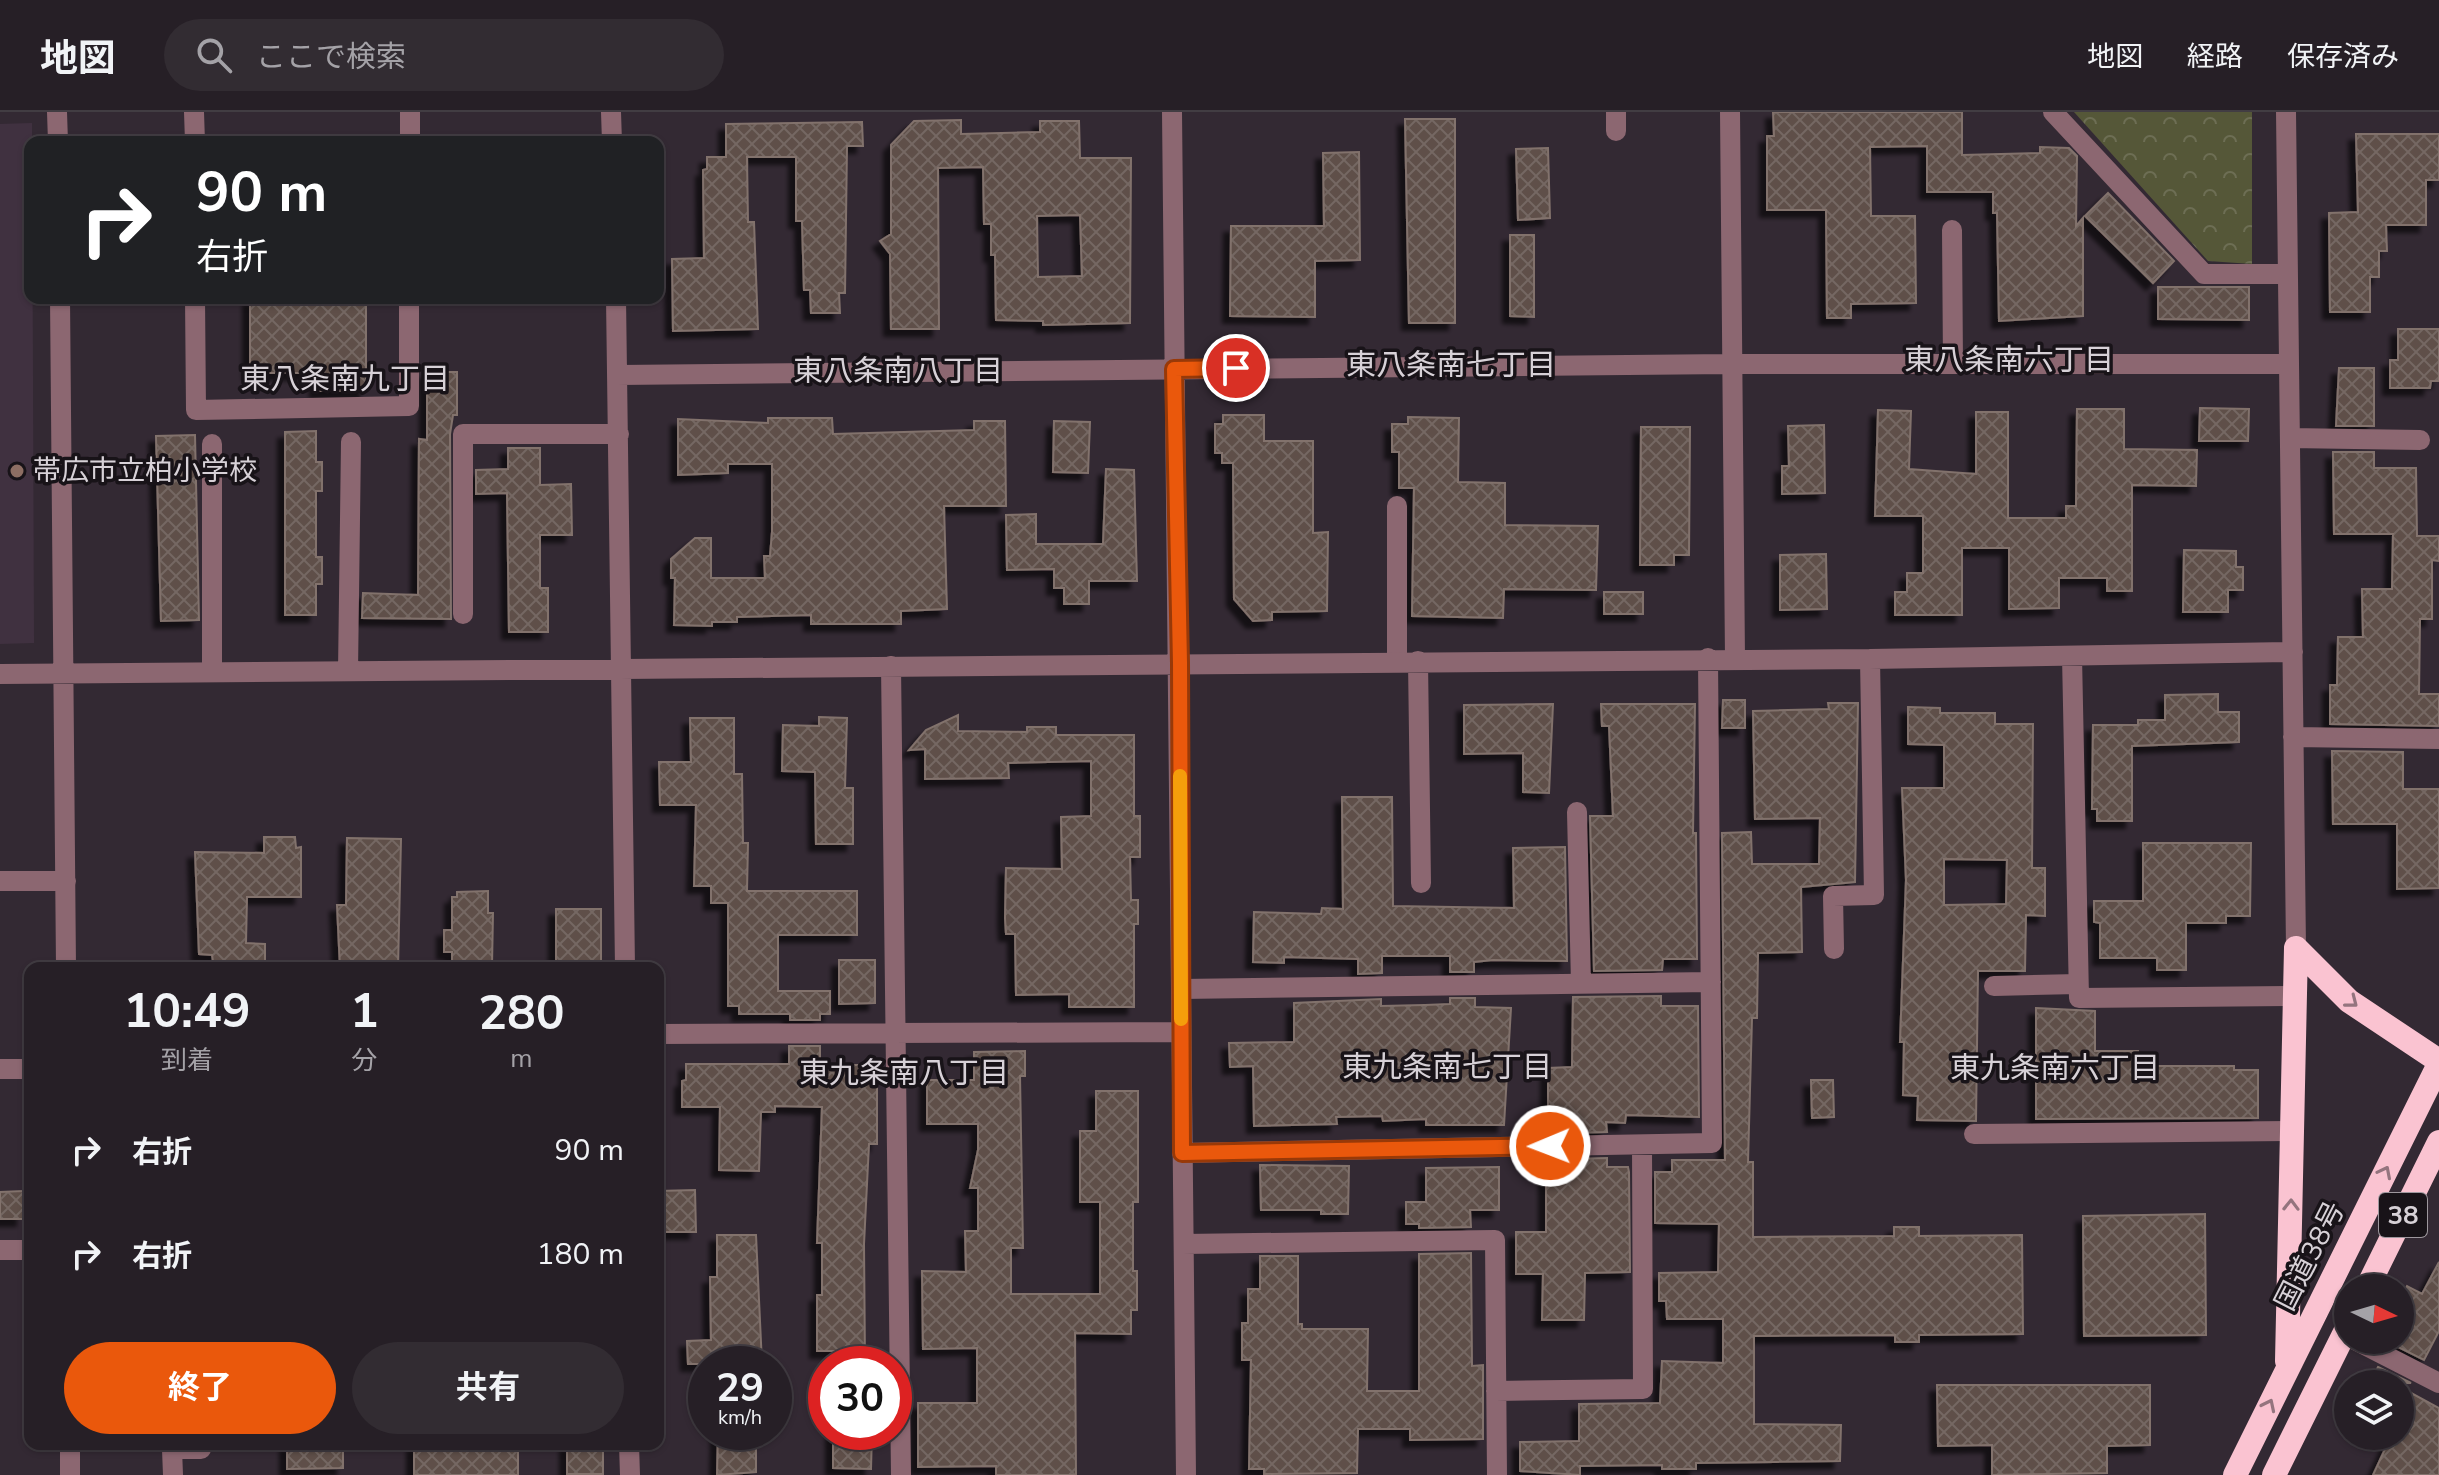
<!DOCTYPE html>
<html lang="ja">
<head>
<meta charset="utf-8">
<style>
  :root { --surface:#261f26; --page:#322c32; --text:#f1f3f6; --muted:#a4a2a7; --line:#423d43; --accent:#ea580c }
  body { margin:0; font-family:"Nunito Sans","Noto Sans JP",sans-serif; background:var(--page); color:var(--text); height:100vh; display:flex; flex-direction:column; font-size:30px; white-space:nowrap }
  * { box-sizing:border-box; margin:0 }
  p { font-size:26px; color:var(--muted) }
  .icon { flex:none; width:44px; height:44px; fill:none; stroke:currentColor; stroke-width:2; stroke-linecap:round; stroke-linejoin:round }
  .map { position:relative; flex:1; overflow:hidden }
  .drawer { position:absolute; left:24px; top:850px; width:640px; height:488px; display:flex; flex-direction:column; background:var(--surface); border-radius:16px; box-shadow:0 2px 6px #0004,0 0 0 2px var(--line) }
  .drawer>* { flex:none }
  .banner { position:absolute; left:24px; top:24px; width:640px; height:168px; border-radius:16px; box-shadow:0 2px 6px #0004,0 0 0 2px var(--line); background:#202124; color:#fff; overflow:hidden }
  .needle { width:52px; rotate:95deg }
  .buttons { position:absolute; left:2334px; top:1162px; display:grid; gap:16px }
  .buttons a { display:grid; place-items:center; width:80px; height:80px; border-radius:50%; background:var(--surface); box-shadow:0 2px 6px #0004,0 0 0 2px var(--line); font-size:40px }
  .speed { position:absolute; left:688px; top:1234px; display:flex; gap:16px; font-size:40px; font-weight:700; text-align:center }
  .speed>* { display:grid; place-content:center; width:104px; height:104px; border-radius:50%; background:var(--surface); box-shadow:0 2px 6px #0004,0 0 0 2px var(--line); line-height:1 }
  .speed small { font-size:20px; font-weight:400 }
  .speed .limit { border:12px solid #d22; background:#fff; color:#111 }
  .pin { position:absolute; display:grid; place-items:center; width:68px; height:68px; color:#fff; margin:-34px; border:4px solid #fff; border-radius:50%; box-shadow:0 2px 8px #0007 }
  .me { position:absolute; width:88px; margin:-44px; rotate:269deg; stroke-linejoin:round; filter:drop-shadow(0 0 6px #0008) }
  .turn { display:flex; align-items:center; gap:28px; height:168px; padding:0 40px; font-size:36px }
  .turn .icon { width:104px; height:104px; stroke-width:2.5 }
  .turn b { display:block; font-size:56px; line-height:68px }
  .eta { display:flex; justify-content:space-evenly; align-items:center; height:136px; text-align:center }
  .eta b { font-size:48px; font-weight:700; line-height:56px }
  .cta { display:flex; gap:16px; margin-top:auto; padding:16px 40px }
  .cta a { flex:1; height:92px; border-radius:48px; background:var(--accent); color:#fff; font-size:32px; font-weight:700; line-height:92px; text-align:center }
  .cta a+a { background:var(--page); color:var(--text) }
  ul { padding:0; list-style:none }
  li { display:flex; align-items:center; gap:24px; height:104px; padding:0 40px }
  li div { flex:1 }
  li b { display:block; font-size:30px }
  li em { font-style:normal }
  header { display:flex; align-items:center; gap:48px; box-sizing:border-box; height:112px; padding:0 40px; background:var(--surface); border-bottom:2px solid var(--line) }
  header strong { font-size:38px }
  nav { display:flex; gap:44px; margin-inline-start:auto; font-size:28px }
  .search { width:560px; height:72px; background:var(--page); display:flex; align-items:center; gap:20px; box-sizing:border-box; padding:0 28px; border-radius:44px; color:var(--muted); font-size:30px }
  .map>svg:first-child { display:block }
  .built { fill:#403140 }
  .park { fill:url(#park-crowns) }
  .building { fill:url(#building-cross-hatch); stroke:#82726c; stroke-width:2; fill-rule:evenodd; filter:url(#shadow) }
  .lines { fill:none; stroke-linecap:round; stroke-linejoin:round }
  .minor { stroke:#8c6771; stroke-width:20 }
  .highway { stroke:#fac3d1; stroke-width:24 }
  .oneway { stroke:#94747e }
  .route-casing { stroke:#983908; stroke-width:20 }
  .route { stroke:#ea580c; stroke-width:14 }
  .slow { stroke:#f59e0b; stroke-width:14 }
  .education-dot { fill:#8d6e63; stroke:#181318; stroke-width:3 }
  .labels { text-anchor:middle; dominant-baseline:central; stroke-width:7; stroke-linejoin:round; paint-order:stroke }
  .shield { fill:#181318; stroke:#9e989e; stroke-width:2 }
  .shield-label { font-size:26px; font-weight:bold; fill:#d7d1d7 }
  .poi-label { font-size:28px; fill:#d7d1d7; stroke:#181318; text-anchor:start }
  .street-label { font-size:28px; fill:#d7d1d7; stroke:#181318 }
  .neighbourhood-label { font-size:30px; fill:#d7d1d7; stroke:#181318 }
</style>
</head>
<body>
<header>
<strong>地図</strong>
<div class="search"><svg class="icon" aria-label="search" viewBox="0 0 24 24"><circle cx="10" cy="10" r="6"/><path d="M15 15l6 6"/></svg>ここで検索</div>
<nav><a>地図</a><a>経路</a><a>保存済み</a></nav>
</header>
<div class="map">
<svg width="2439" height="1363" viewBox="0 0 2439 1363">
  <defs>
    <pattern id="park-crowns" width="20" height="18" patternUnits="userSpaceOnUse" patternTransform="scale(2)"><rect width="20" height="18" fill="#555738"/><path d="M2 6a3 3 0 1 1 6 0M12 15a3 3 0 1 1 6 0" fill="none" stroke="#6d6e54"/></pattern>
    <pattern id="building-cross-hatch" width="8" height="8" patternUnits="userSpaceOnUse" patternTransform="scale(2)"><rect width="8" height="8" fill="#5e4f49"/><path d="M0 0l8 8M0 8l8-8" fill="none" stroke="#746762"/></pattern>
    <filter id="shadow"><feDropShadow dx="-7" dy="7" stdDeviation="2" flood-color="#0009"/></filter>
  </defs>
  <rect width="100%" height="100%" fill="#332933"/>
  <!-- built -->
  <path class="built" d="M32,11L34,531L0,532V12Z"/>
  <!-- park -->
  <path class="park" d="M2074,0H2252V152L2208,149Z"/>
  <!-- building -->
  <path class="building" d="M1773,0H1962V43L2040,41V35L2069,36L2077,44L2076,114L2083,106V204L1999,209L1997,101H1993V80H1927V34L1870,35L1871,104H1915L1916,191L1851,192V206H1827L1826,98H1767V24H1774Z
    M1405,7H1455V211H1409Z
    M961,8V22L1040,20V9H1079L1080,46H1131L1130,211L1043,213V209L996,208L995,143H991V112H984L983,55L938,56L939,217H891L890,142L880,129L891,122V33L914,9ZM1080,103L1082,164L1038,165L1037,104Z
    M862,10L863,34H847L845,181H839L840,201H811L810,178H804L802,109H796V45H747L748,110H754L758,217L673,219L672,147L704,146L703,58L707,57V45H726V12Z
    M2356,22H2439V68H2426V113H2386L2387,139H2379V165H2370V200H2330L2329,101L2358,100Z
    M1548,36L1550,106L1518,108L1516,37Z
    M1359,40L1360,148L1315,149V205L1230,204L1231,114H1324L1323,41Z
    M2108,81L2174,149L2153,171L2085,104Z
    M1510,123H1534V205L1510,204Z
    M2158,175H2249V208L2158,207Z
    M250,186H366V279H317V261H250Z
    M2398,217H2439V269H2431L2430,276H2390V248H2398Z
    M2339,256H2374V314H2336Z
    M427,260H457V303H453L450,322L451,507L362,506L363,481L418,483L419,327L427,328Z
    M2200,296L2249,297L2248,329H2199Z
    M2077,297H2124V337L2197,338L2196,374L2132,373V479H2107V466H2059V496L2009,497V436H1962V503H1895V480H1907V461H1923V404H1875L1878,298L1911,299L1909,357L1976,362V300H2008V406H2066V394H2076Z
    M1223,303H1264V329H1313V421L1328,420L1327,499L1272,500V508L1253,509L1234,487L1233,351H1222V341H1215V312H1223Z
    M1408,305L1459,306L1458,370L1505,371V413L1598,414L1596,478L1504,477L1503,506L1412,504L1414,376H1399V340H1392V312H1408Z
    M768,306H832L833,322L974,318V309H1005L1006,394H944L947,497L901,499V512H811V503L737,505V510H712V514L674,513L675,466H671V447L695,426H711V466H765L764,444H770L772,420V352H728V361L678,363V307L768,311Z
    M1054,309L1090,310L1088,361L1053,360Z
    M1824,313L1825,381L1782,382V354H1789L1788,314Z
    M1641,315H1690L1689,443H1674V453H1640Z
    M316,319V350H322V379H316V445H322V472H316V503H285V320Z
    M195,323L199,508L161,509L156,324Z
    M508,336H540V373L571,372L572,423H540V476H548V520H509L507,381L476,382V358L508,357Z
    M2333,340H2374V356H2416L2417,424H2439V449L2432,448V507H2420L2419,582H2439V614L2330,612V573H2337L2338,525H2363L2362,477H2392L2393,422H2334Z
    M1106,357L1134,358L1137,469H1089V492H1064V476H1054V457L1007,458L1006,403L1036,402V432H1103Z
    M2184,438L2236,439V455H2243V478H2228V500H2183Z
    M1826,442L1827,497L1780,498V443Z
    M1604,480H1643V502H1604Z
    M2218,582V600H2239V630L2132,634V709H2097V697H2092L2093,613H2138V608H2165V583Z
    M1723,588H1745V616H1722Z
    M1828,591H1858L1855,770L1801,775L1802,840L1758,841L1757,906H1752L1748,1050H1753V1125L1894,1124V1115H1919V1124L2022,1123L2023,1222L1919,1223V1230H1895V1223L1754,1224V1312L1841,1313L1840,1349L1696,1351V1357H1662V1353L1580,1354V1363L1520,1359V1330L1579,1329V1292L1660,1291L1662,1249L1723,1251V1207H1667L1666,1189H1659V1161L1718,1160L1719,1112L1655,1111V1060H1672V1048H1725L1722,721L1751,720L1752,752H1819L1820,706L1755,707L1753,599L1829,597Z
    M1553,592L1549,681L1523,680V641L1464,642V593Z
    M1601,592H1695L1693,721H1696L1697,847H1663L1662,858L1594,859L1590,704H1613L1609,614H1602Z
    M1908,595L1940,596V601H1995V612H2033L2032,756H2045V804L2026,803L2025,859H1978L1976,1009L1917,1008L1918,984L1903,983L1904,930H1900L1906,768L1902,676H1944V633L1908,632ZM1944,747L2007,748L2006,792L1944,793Z
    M958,603V619L1027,620V615H1056V623H1134V704H1140V745H1130L1131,788H1138V812H1134V895H1069V882L1016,883L1015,822H1006L1005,806L1006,756L1062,757L1061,705L1091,704V649L1008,651L1009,666L925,667V637L909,638L926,618Z
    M819,605L847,606L845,676H853V732H816L815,660L782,659L783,613L819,614Z
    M690,606H734V662H742L743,731H748L747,779H857V823H778V879H830V902H820V908H790V902H739V894H728V791H711V774H694L696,693H660L659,650H691Z
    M2332,639L2403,640V677H2439V776L2397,777V712H2333Z
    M1342,685H1392L1393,794L1514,796L1513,736L1565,735L1567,849L1493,848L1474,850V860H1450V844H1382V861L1358,862V847L1284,845V851L1253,850L1254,800L1321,802L1322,796L1343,797Z
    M264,725H295L296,736L301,735V785H247L246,831L265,832V856H214L212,843L199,842L195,740L264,741Z
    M347,726L401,727L398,856H340L337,793H346Z
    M2143,731H2251L2250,804H2226V811H2186V858H2157V846H2100V811L2094,810V789H2143Z
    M488,779V801H493L492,854L452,856V840H444V818H452V785H457V780Z
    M556,797H601V856H556Z
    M839,848H875V891L839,892Z
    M1661,884V894H1698L1699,1005L1626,1003L1625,1011L1606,1010L1607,1020L1570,1021V1013H1548V956L1572,955L1573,885Z
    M1450,886H1475V895L1511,896L1504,1013H1426V1007L1383,1009L1382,1004L1336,1005L1337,1012L1254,1014L1253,954L1230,955L1229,931L1294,930V891L1381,887V894L1425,893L1450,892Z
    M2036,896L2095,899V939H2138V954H2234V958H2258V1006L2036,1007Z
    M789,934H820V953H865V957H874V963H877V1032H869L864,1132L865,1252H836V1239H817V1183H822V1131H817L822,995L775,994V1000H761L759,1059L719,1058L720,995H682V969L686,968V952H789Z
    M1025,939V964H1020L1023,1136H1011V1182H1100V1090H1080V1019H1096V979H1138V1090H1133V1159H1137V1198H1131V1222L1075,1221L1076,1363H996V1354L918,1355V1291H977V1236L923,1237L922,1159L966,1160L965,1119H978V1076H970L978,1038V1012H927V968H974V940Z
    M1811,968H1833L1834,1005L1812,1006Z
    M1607,1046V1055H1628L1629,1060L1630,1160L1585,1161L1584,1208H1542L1543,1162H1516V1120H1546V1055H1570V1047Z
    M1260,1053L1349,1054L1348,1102H1321V1098H1261Z
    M1499,1055V1098H1470L1471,1115L1419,1116V1112H1406V1090H1426V1056Z
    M695,1078L696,1120H658V1079Z
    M23,1079V1107H0V1080Z
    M2205,1102L2206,1223L2084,1224L2083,1104Z
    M717,1123H756L762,1252H688L687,1229L711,1228L710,1165H717Z
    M1471,1141L1472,1254L1483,1253V1327L1410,1328V1317H1358L1357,1361L1264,1362V1357H1249L1251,1248H1242V1211H1248V1177H1260V1144H1298V1212H1302V1217H1368L1367,1279H1419V1142Z
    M2439,1150V1219L2424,1248L2390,1231L2400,1228V1187L2407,1174L2422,1182Z
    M2378,1255L2411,1271L2369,1272Z
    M1937,1273H2150V1333L2107,1334V1361L1992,1363V1333L1938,1334Z
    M2400,1275L2439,1296V1363H2373L2391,1324H2400Z
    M718,1320H756V1360L717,1363Z
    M833,1320H872L871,1357L833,1356Z
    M287,1332H343V1356L287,1357Z
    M414,1332H518V1363H414Z
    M567,1332H603V1362H567Z"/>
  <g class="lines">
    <!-- minor -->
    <path class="minor" d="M57,0L58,30
      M194,0L195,30
      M611,0L612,30
      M1172,0L1186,1363
      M1616,0V19
      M1730,0L1735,547
      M2053,0L2204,162H2288
      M2286,0L2296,836
      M410,30V0
      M1952,118L1953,252
      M60,186L66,856
      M195,186L196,298L409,294V186
      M616,186L625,856
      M619,263L1730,252H2289
      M2290,326L2420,328
      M1397,394V549
      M463,502V322H619
      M2072,544L2079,886L2295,884
      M1418,549L1421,771
      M891,554L901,1363
      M212,560V332
      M348,560L351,330
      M0,562L1870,547L2293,540
      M2293,625L2439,627
      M1577,700L1581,872
      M0,769H66
      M1834,837L1833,784L1874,783L1870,547
      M1994,874L2078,872
      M1181,877L1711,870
      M658,922L1181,920
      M0,957H30
      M1974,1022L2292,1019
      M1182,1041L1712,1031L1708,546
      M1184,1132L1495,1128L1497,1363
      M0,1138H30
      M2355,1228L2439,1271
      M1496,1279L1643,1277L1642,1033
      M70,1332V1363
      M629,1332L630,1363
      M173,1363L172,1337H201V1332"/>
    <!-- highway -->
    <path class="highway" d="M2296,836L2349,889L2439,949
      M2367,1176L2439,1030
      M2287,1249L2296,836
      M2235,1363L2439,952
      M2274,1363L2348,1214"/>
  </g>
  <!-- one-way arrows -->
  <defs><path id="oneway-chevron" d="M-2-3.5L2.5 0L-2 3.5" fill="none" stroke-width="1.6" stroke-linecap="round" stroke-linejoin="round" transform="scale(2)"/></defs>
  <g class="oneway">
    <use href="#oneway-chevron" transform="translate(2352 890) rotate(38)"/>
    <use href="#oneway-chevron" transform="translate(2385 1060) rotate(-63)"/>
    <use href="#oneway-chevron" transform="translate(2291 1093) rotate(-89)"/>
    <use href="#oneway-chevron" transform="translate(2269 1293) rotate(-64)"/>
  </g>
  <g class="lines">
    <defs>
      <path id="route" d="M1236,256L1174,257L1180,551L1182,1041L1550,1034"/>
    </defs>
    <!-- route casing -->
    <use href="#route" class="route-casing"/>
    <!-- route -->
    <use href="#route" class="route"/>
    <!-- slow -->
    <path class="slow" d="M1180,664L1181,907"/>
  </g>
  <!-- markers -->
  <circle class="education-dot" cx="17" cy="359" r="8"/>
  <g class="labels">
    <!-- shield labels -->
    <rect class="shield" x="2379" y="1081" width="48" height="44" rx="6"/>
    <g class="shield-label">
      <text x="2403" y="1103">38</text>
    </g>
    <!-- poi labels -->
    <g class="poi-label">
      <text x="33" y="359">帯広市立柏小学校</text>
    </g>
    <!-- street labels -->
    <g class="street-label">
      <text transform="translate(2310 1144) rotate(-63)">国道38号</text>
    </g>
    <!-- neighbourhood labels -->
    <g class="neighbourhood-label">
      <text x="2009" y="248">東八条南六丁目</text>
      <text x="1451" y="253">東八条南七丁目</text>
      <text x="898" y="259">東八条南八丁目</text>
      <text x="345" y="267">東八条南九丁目</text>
      <text x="1447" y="955">東九条南七丁目</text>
      <text x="2055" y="956">東九条南六丁目</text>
      <text x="904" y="961">東九条南八丁目</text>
    </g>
  </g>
</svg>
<div class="buttons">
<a><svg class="needle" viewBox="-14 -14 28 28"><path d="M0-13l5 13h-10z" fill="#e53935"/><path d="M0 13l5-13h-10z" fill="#a4a2a7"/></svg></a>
<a><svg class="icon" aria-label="layers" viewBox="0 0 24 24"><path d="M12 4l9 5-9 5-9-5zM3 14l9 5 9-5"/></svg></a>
</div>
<div class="speed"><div>29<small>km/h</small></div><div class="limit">30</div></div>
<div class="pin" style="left:1236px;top:256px;background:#d93025"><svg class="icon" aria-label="arrive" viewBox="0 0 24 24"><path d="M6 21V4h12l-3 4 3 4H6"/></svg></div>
<svg class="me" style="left:1550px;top:1034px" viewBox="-20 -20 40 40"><circle r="17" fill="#ea580c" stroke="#fff" stroke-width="3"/><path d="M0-11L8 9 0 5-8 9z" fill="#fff"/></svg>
<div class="banner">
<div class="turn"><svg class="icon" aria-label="right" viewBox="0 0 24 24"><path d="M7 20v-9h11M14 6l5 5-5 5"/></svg><div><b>90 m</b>右折</div></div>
</div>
<section class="drawer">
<div class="eta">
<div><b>10:49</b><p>到着</p></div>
<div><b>1</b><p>分</p></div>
<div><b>280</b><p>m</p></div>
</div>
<ul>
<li><svg class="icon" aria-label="right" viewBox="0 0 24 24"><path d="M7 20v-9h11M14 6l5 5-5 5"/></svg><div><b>右折</b></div><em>90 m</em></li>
<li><svg class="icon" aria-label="right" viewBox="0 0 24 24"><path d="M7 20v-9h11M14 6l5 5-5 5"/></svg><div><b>右折</b></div><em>180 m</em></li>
</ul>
<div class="cta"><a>終了</a><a>共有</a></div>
</section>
</div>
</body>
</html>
